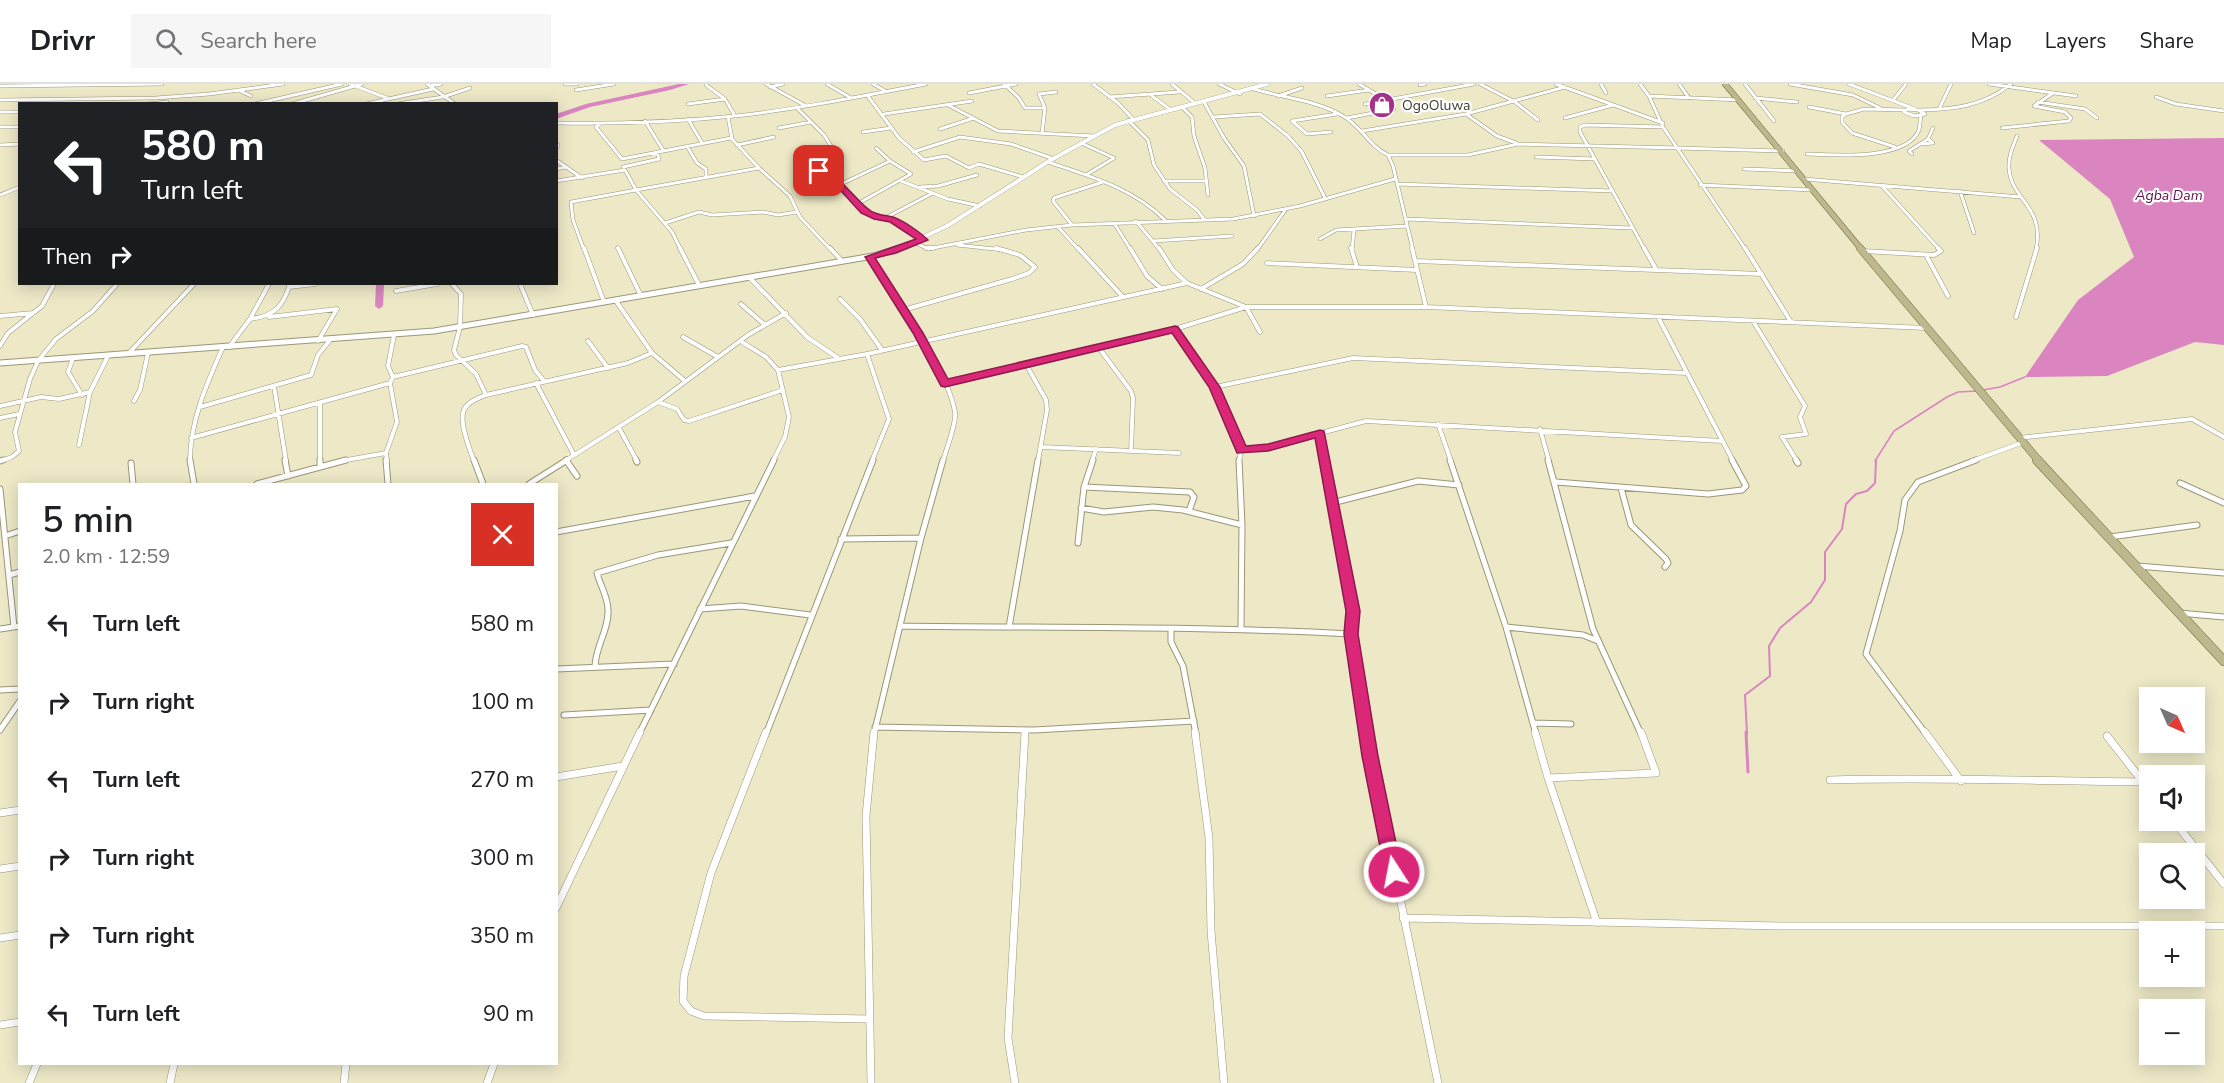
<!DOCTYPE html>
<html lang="en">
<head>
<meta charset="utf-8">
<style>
  :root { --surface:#fff; --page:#f6f6f6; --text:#202124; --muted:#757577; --line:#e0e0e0 }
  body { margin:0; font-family:"Nunito Sans",sans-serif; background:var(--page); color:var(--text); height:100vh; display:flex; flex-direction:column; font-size:22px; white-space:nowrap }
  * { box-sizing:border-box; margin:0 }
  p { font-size:20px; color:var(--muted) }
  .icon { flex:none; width:33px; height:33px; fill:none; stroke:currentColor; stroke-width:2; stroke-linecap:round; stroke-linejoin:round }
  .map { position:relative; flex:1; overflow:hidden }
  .panel { position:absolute; left:18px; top:399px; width:540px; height:582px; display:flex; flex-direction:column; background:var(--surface); border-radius:0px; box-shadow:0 3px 15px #0003 }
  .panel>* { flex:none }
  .top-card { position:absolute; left:18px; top:18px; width:540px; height:183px; border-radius:0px; box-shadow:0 3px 15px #0003; background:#202124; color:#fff; overflow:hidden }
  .needle { width:39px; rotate:135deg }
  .controls { position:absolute; left:2139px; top:603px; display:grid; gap:12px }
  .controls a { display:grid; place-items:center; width:66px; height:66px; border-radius:0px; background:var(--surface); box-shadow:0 3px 15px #0003; font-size:30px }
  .pin { position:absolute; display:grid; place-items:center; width:51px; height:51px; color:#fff; margin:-26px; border-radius:12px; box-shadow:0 3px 9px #0006 }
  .me { position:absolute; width:66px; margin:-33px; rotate:349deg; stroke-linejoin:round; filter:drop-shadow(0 0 4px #0008) }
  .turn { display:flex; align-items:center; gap:21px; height:126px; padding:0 24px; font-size:27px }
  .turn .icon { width:78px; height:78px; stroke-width:2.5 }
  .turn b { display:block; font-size:42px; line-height:51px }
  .then { display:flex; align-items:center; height:57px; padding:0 24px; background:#0003; gap:12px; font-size:22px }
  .round { display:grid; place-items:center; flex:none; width:63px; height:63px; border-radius:0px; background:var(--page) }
  .overview { display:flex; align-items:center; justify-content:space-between; height:102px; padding:0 24px }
  h1 { font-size:36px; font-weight:600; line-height:45px }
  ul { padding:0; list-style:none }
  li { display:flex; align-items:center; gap:18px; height:78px; padding:0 24px }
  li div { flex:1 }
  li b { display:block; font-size:22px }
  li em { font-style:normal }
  header { display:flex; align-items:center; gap:36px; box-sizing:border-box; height:84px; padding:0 30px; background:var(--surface); border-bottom:2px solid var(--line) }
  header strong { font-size:28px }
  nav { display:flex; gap:33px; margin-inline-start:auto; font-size:21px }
  .search { width:420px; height:54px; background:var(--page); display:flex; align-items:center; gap:15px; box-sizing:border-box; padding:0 21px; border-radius:0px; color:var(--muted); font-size:22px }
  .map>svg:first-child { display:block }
  .water { fill:#da84c0 }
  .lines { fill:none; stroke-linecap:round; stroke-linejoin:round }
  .stream-far2 { stroke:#da84c0; stroke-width:1.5 }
  .stream-far1 { stroke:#da84c0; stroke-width:2 }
  .stream { stroke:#da84c0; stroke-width:3 }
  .river { fill:#da84c0; fill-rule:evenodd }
  .minor-far3-casing { stroke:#9b9677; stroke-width:4 }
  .minor-far2-casing { stroke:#9b9677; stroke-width:5 }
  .minor-far1-casing { stroke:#9b9677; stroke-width:7 }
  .minor-casing { stroke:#9b9677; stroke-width:8 }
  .tertiary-far1-casing { stroke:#9b9677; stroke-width:4.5 }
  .tertiary-casing { stroke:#9b9677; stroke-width:7 }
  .primary-far2-casing { stroke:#756d3c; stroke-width:6 }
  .primary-far1-casing { stroke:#756d3c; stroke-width:8 }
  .primary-casing { stroke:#756d3c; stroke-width:10 }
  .minor-far3 { stroke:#fff; stroke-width:3 }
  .minor-far2 { stroke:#fff; stroke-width:4 }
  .minor-far1 { stroke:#fff; stroke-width:5 }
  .minor { stroke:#fff; stroke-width:7 }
  .tertiary-far1 { stroke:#fff; stroke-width:4 }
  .tertiary { stroke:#fff; stroke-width:5 }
  .primary-far2 { stroke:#beb88e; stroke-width:5 }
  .primary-far1 { stroke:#beb88e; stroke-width:7 }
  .primary { stroke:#beb88e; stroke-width:9 }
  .route { fill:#db2777; stroke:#8e194d; stroke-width:1.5 }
  .labels { text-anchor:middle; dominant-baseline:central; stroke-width:4.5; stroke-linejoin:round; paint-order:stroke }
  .far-poi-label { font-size:14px; fill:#3e3c2f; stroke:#fff; text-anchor:start }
  .far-water-label { font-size:14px; font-style:italic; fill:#5e114c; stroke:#fff }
</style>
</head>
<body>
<header>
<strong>Drivr</strong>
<div class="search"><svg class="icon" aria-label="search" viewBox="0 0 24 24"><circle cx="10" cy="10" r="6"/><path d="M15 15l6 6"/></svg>Search here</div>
<nav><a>Map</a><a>Layers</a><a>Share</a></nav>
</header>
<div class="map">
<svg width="2224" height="999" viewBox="0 0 2224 999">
  <rect width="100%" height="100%" fill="#ede9c7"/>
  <!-- water -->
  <path class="water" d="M2224,54V261L2195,258L2107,292L2025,293L2078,216L2134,173L2110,115L2039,56Z"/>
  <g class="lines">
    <!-- stream-far2 -->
    <path class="stream-far2" d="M1983,306L2000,303L2025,293
      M1875,377L1894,347L1947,313L1958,308L1977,307"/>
    <!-- stream-far1 -->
    <path class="stream-far1" d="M1747,650L1745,611L1770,592L1769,562L1780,544L1811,518L1825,496V468L1842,445L1846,420L1856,410L1867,407L1875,399L1876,376"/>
    <!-- stream -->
    <path class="stream" d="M1746,648L1748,688"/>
    <!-- river -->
    <path class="river" d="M679,0H689L670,6L590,23L556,35V30L586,20Z
      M376,200H384L383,222L379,225L375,222Z"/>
    <defs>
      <path id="minor-far3" d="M350,0L387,14
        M427,0L455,20
        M565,0H577
        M766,0L806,22
        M827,0L851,14
        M873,0L887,8
        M1004,0L1019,14L1025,24H1045
        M1093,0L1118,19L1133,35
        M1172,0L1196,20
        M1219,0L1240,10
        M1359,0L1386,16
        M1480,0L1515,18L1538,36
        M1556,0L1663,39
        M1601,0L1606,9
        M1640,0L1649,12L1663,43L1746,166
        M1679,0L1689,14
        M1745,0L1774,37
        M1790,0L1853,11L1880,24
        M1849,0L1915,25
        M1989,0L2076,12
        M706,1L725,15L735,32
        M1420,1L1425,0
        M0,2L162,0
        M430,2L441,0
        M770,3L783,0
        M1254,5C1283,14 1316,16 1343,32C1361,42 1369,62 1388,71
        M238,6L251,12
        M576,6L614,0
        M969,9L1016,0
        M867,11L899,54L924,76L946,72L969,84L979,80L1023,93
        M1152,12L1171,26
        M1278,12L1302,4
        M1327,12L1369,6
        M1649,12L1739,16
        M1109,13L1179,8
        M2156,13L2176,20L2224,27
        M1755,14L1797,18
        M1894,15L1906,0
        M0,16L156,14L209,10L283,0
        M1204,18L1224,54L1244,82L1254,132
        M2038,18L2085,25L2097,34
        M148,20L167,18
        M255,20L342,0
        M292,20L362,0
        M366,20L433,5
        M397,20L443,13L470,4
        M688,20L725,15
        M1365,20L1474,0
        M948,21L998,47L1094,52
        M1182,23L1192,33L1194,52L1205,84L1208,111
        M1809,23L1846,30L1864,25L1905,26
        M797,24L824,51L831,62L817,67L823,70L809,75V78L846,106L864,127L892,136L924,156
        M1908,25L1918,26L1925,30L1914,32L1904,28Z
        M1939,25L1951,0
        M1918,26C1952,26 1984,22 2011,0
        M0,28H20
        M884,30L972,17
        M1466,30L1497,52L1516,59
        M1846,30L1842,33V38L1852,49L1895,63
        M1214,33L1260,30L1288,52L1302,68L1325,114
        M1347,34L1394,25
        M1565,34L1613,21
        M688,35L702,59
        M1128,36L1148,56L1154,81L1170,105L1197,126L1204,135
        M645,37L663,66
        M556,39C615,40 676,38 735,32C799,25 863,12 926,0
        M600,40L596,43L622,75
        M0,43H20
        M779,44L811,38
        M2002,44L2069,37L2071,34L2065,28L2034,22L2053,9
        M940,45L974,34
        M1362,47L1466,30L1565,3
        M863,48L891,44
        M1331,48L1307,50L1292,37L1337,30
        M1042,49L1045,24L1039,10L1056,8
        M2017,52C2013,62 2008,73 2009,84C2011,117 2045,121 2036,166
        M1081,59L1114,74L1086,91
        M1922,60L1933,59L1928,55
        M0,61L20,60
        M737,61L774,53
        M687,62L697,79L706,85V94
        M1678,64L1783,67
        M556,65L558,61
        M913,68L960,53L1011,60L1054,75
        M1807,70C1833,71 1907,77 1919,46C1920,42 1920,36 1921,32
        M1912,70L1909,67L1928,55L1933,44
        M1536,73L1595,75
        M622,75L731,54
        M556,76L582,94
        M1048,78C1089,92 1133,104 1165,136
        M623,83L659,75L657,68
        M759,84L790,112L800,133L831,166
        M556,85L566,83
        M1744,85L1797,87
        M822,89L842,79
        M1804,95L2021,113
        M556,97L625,86L636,106L571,118L573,136L584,166
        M901,97L948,115L980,122
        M1164,97H1206
        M1397,100L1613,107
        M839,101L890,77
        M1700,101L1813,106
        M1882,102L1940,166
        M920,103L938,102L977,91
        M1960,107L1974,149
        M0,111L20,103
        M859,119L911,90L890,77L876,64
        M885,134L933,109
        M1406,135L1631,144
        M1136,137L1160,166
        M665,139L699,128L712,131L763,128L778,131L797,128
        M1114,139L1131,166
        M1072,141L1053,117L1054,114L1103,98
        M1058,143L1079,166
        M1320,155L1336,146L1407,142
        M1153,157L1232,152
        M916,159L928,165L1026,146L1072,141L1233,135L1300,122L1395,95
        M957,161L1004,166
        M681,166L672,148L636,106L759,84L732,55L728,33
        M1257,166L1286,125
        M1352,166L1354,146
        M1413,166L1393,82L1388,71H1468L1518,60L1678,64
        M1645,166L1580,48V43L1585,41L1663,43"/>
      <path id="minor-far2" d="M584,164L604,218
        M618,164L641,212
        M680,164L699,201
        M830,164L842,177
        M926,164H933
        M1078,164L1123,213
        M1130,164L1147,192L1162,205
        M1159,164L1173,186L1187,199L1246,223H1426L1927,244
        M1351,164L1357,183
        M1412,164L1426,223
        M1644,164L1656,185
        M1745,164L1791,238
        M1863,167L1934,171L1941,167L1938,164
        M1926,171L1948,212
        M869,173C894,212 947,284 955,328C957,338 946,366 943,377
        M1416,177L1762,190
        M1267,179L1417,186
        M749,193L807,253L838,274
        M452,200L461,210L460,243L454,266L456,271L476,290L486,311
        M520,200L533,231
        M289,203L315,200
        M1201,205L1243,180L1258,164
        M396,207L437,200
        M840,215L860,235L882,266
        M616,217L652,269L685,297
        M741,220L765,241
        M903,226L1012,195L1029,189L1035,183L1020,171L996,164
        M0,232L33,229
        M269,233L337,225L318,257
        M1658,233L1733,377
        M2016,233L2037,164
        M250,235C274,232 283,223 290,200
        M1753,237L1805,322L1800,333L1806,350L1782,353L1797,377
        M1175,245L1215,303L1241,367L1239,377
        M683,253L718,273
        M588,257L608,284
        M742,258L766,273L778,286L789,333L785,353L773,377
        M0,262L8,249L42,222L54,200
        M229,263L250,235L269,200
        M1099,264L1131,307L1133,314L1131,367
        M128,270L194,200
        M867,270L889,335L872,377
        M73,274L68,288L82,311
        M1027,282L1046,316L1047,326L1038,377
        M778,286L867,270L1187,199
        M393,293L522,262L526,263L535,286L544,297
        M536,299L574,371
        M945,299L1175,245L1246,223L1260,248
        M274,302L286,377
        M1215,303L1353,274L1687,289
        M134,317L140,306L148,269
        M658,318L677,325L684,336L689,337L783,306
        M320,320V377
        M0,322L41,313L59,315L90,308
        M200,323L311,291L318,271L330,256
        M0,334L19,330
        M1438,340L1451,377
        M619,344L637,377
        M1540,345L1549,377
        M1320,350L1325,377
        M191,354L390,299
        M2019,354L2192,335L2224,353
        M79,361L90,308L108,272
        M1041,363L1179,369
        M1241,367L1268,363L1366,337L1722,357
        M386,369L387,377
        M0,377L12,373L19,367L15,348L30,295L38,277L56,255L93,227L117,200
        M190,377C190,337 207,299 223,263
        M341,377L386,369L397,338L390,299L393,293L388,282L394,251
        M474,377C470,366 457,335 465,324C469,317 479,314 486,311L628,279L652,269
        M565,377L658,318L748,251L786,229
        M1092,377L1096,365
        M1972,377L2021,359"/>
      <path id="minor-far1" d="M190,376L194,400
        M285,376L288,392
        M320,376V383
        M386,376L388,400
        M474,376L483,400
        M566,376L577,392
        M636,376L637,378
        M1239,376L1242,441L1241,544
        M1325,376L1353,527L1351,550L1367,650
        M1450,376L1506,543L1536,650
        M1548,376L1593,545L1641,650
        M1796,376L1798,379
        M0,377L3,376
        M131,379L133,400
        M1556,398L1708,410L1742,406L1746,402L1732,376
        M2180,399L2224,419
        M257,400L346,376
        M529,400L567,376
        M1084,403L1190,408L1194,413L1189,427
        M1621,404L1631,441L1666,475L1668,479L1665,483
        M0,405L14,543
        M1332,419L1418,397L1459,401
        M1081,424L1104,428L1153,423L1183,426L1242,441
        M556,448L755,412
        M5,452L20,447
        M2110,453L2197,441
        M841,455L921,454
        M1078,459L1084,403L1093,376
        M2137,482L2224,489
        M9,491L20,488
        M700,525L741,522L810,531
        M2179,529L2224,533
        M900,542C1050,544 1201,542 1351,550
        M1009,543L1038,376
        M1506,543L1583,551L1598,557
        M0,545L20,542
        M1171,546V558L1183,582L1196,650
        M595,583C595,563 609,546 608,526C608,513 600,501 597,489L658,471L731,459
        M556,585L674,580
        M0,606L20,605
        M564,631L651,626
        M1533,639L1571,640
        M875,643L1034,646L1194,637
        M0,646L20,617
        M639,650L774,376
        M766,650L873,376
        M874,650L921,454L943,376
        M1025,650V646
        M1926,650L1866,570L1900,447L1905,416L1918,398L1976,376"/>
      <path id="minor" d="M766,648L711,789L684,892L683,917L691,927L704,932L869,935
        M1195,648L1209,754L1211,847L1224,999
        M1366,648L1438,999
        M1535,648L1548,694L1597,839
        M1925,648L1961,697
        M2107,652L2150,707
        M556,693L623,682
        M1548,694L1656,689L1641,648
        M1830,696C1934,693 2038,697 2142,698
        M0,729L20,726
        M2173,736L2224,800
        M0,785L20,782
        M556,824L640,648
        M1403,834L1782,842H2224
        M0,854L20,851
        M0,941L20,938
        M29,999L37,980
        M170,999L174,980
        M344,999L346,980
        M487,999L494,980
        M871,999L866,732L874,648
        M1015,999L1008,954L1025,648"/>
      <path id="tertiary-far1" d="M895,166L947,142L1049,77L1115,41L1267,0"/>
      <path id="tertiary" d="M0,279L434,247L873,172L899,164"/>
      <path id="primary-far2" d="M1725,0L1862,166"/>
      <path id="primary-far1" d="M1860,164L2039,377"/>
      <path id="primary" d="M2037,376L2224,577"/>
    </defs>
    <!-- minor-far3 casing -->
    <use href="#minor-far3" class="minor-far3-casing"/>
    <!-- minor-far2 casing -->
    <use href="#minor-far2" class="minor-far2-casing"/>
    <!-- minor-far1 casing -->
    <use href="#minor-far1" class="minor-far1-casing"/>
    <!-- minor casing -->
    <use href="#minor" class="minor-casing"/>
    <!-- tertiary-far1 casing -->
    <use href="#tertiary-far1" class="tertiary-far1-casing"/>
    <!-- tertiary casing -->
    <use href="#tertiary" class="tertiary-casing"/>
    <!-- primary-far2 casing -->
    <use href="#primary-far2" class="primary-far2-casing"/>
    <!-- primary-far1 casing -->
    <use href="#primary-far1" class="primary-far1-casing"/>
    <!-- primary casing -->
    <use href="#primary" class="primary-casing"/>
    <!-- minor-far3 -->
    <use href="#minor-far3" class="minor-far3"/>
    <!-- minor-far2 -->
    <use href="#minor-far2" class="minor-far2"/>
    <!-- minor-far1 -->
    <use href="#minor-far1" class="minor-far1"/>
    <!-- minor -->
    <use href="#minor" class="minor"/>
    <!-- tertiary-far1 -->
    <use href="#tertiary-far1" class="tertiary-far1"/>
    <!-- tertiary -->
    <use href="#tertiary" class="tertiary"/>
    <!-- primary-far2 -->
    <use href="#primary-far2" class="primary-far2"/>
    <!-- primary-far1 -->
    <use href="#primary-far1" class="primary-far1"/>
    <!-- primary -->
    <use href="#primary" class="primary"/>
  </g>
  <!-- route -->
  <path class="route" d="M816,85C834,84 854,114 867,124C874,131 884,131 893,133C904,137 920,148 928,156L896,169L875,174L923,249L948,295L1175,242L1178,243L1220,303L1246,362L1268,360L1320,346L1324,347L1360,527L1358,550L1378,672L1402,788L1400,793L1394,795L1387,793L1385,788L1362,672L1344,550L1346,527L1315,354L1268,367L1237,369L1209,303L1172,249L945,303L941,302L913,249L865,173L916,155L890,138L874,135L861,129L842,108L816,89Z"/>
  <!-- icons -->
  <defs>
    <symbol id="shop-disc" viewBox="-11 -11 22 22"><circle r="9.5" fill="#a6318a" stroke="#fff"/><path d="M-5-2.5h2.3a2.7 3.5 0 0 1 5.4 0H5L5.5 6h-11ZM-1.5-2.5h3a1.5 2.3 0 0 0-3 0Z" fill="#fff"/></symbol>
  </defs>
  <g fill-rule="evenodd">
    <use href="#shop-disc" x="1367" y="6" width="30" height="30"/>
  </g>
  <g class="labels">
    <!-- far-poi labels -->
    <g class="far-poi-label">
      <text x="1402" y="21">OgoOluwa</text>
    </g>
    <!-- far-water labels -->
    <g class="far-water-label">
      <text x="2169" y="111">Agba Dam</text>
    </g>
  </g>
</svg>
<div class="controls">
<a><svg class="needle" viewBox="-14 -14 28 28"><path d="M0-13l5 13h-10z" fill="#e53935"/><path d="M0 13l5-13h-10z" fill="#757577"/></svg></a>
<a><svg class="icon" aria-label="sound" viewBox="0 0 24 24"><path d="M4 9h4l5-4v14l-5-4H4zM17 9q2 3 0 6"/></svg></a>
<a><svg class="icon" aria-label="search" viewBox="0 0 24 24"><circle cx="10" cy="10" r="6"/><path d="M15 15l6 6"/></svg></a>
<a>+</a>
<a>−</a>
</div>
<div class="pin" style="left:819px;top:87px;background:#d93025"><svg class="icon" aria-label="arrive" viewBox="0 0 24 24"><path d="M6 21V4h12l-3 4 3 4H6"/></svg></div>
<svg class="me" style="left:1394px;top:788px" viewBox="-20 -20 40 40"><circle r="17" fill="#db2777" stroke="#fff" stroke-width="3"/><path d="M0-11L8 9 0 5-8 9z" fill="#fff"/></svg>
<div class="top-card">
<div class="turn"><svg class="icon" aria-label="left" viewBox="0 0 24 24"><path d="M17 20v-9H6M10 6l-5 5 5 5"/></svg><div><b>580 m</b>Turn left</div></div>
<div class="then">Then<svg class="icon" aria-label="right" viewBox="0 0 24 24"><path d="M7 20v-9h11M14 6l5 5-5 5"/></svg></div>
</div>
<section class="panel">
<div class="overview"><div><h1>5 min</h1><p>2.0 km · 12:59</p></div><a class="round" style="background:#d93025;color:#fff"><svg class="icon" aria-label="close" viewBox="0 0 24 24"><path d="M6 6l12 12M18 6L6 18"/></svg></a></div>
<ul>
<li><svg class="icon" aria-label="left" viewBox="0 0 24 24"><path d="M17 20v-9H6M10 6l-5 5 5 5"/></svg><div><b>Turn left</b></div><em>580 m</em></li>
<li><svg class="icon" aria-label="right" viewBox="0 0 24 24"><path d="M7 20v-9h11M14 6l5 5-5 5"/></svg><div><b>Turn right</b></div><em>100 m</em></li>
<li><svg class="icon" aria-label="left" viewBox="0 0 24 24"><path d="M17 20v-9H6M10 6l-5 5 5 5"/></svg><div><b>Turn left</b></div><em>270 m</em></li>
<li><svg class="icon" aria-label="right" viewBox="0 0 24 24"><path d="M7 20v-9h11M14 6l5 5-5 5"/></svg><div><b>Turn right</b></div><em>300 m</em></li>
<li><svg class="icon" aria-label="right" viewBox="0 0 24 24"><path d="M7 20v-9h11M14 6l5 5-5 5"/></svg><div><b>Turn right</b></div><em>350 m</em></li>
<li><svg class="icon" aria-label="left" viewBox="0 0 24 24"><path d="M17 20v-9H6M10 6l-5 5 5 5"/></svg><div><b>Turn left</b></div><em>90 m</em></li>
</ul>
</section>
</div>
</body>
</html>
